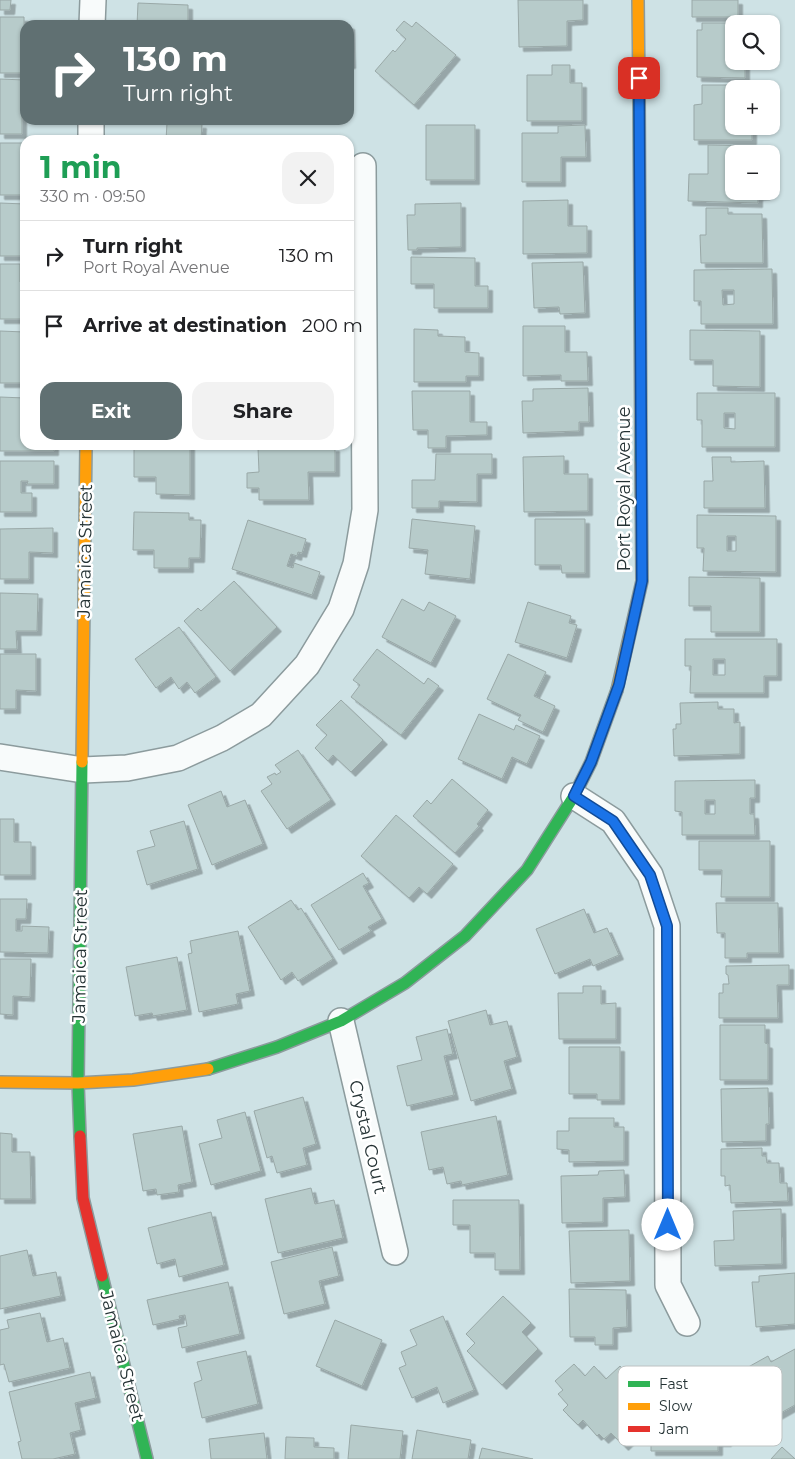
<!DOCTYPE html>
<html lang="en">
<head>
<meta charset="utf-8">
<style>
  :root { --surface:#fff; --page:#f2f2f2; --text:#202124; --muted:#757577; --line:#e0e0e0; --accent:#607072 }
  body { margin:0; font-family:Montserrat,sans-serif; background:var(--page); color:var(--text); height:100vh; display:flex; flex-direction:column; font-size:19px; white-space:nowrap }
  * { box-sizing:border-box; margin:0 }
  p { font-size:16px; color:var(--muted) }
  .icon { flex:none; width:28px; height:28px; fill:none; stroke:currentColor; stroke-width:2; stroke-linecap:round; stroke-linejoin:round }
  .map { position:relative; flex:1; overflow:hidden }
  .drawer { position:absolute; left:20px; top:135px; width:334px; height:315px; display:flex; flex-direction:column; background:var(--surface); border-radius:15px; box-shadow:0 1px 4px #0004 }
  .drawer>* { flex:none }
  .top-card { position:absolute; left:20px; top:20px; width:334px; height:105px; border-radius:15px; box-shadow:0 1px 4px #0004; background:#607072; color:#fff; overflow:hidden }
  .fabs { position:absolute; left:725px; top:15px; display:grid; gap:10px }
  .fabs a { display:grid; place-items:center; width:55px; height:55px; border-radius:10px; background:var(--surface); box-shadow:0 1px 4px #0004; font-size:25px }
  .pin { position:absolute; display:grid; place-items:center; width:42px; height:42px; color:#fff; margin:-21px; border-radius:10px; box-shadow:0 2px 8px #0006 }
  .me { position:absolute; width:55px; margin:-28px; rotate:0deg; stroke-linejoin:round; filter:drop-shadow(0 0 4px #0008) }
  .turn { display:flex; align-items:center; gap:18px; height:105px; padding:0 20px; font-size:22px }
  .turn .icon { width:65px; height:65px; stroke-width:2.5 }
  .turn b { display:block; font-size:35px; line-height:42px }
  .round { display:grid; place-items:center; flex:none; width:52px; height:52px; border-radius:15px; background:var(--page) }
  .overview { display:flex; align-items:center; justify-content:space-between; height:85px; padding:0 20px }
  h1 { font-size:30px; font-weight:700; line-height:38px; color:#1e9e55 }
  .primary-button { display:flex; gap:10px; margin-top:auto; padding:10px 20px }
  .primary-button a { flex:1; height:58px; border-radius:15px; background:var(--accent); color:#fff; font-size:20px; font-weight:700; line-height:58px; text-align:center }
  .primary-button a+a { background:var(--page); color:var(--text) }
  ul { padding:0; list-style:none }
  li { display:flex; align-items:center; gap:15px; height:70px; padding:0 20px; border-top:1px solid var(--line) }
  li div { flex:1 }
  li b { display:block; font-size:19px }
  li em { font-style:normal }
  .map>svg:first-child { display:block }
  .building { fill:#b7cbca; stroke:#99a8a7; fill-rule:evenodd; filter:url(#shadow) }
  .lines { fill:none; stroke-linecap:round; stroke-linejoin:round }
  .street-casing { stroke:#8c9b9d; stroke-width:28 }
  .fast-casing { stroke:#8c9b9d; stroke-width:14 }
  .slow-casing { stroke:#8c9b9d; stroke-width:14 }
  .jam-casing { stroke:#8c9b9d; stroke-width:14 }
  .street { stroke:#f8fbfb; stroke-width:25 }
  .fast { stroke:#30b455; stroke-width:11 }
  .slow { stroke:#ff9f0a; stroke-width:11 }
  .jam { stroke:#e5322d; stroke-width:11 }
  .route-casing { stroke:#114b97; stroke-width:12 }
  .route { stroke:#1a73e8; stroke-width:9 }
  .labels { text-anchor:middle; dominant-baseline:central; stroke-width:5; stroke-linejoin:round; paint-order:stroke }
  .street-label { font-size:18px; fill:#243234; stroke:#fff }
  .key { fill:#fff; stroke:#bdc2c2; stroke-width:1 }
  .key-label { font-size:14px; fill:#243234 }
</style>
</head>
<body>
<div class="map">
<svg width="795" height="1459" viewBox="0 0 795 1459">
  <defs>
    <filter id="shadow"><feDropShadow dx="4.5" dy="4.5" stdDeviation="0" flood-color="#0004"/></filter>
  </defs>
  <rect width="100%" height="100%" fill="#cee2e5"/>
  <!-- building -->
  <path class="building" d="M0,0H11L10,10H0Z
    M518,0H583V20L567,21V46L519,47Z
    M692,0H738V17H692Z
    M138,3L188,5V25H137Z
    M0,17H24L25,73H0Z
    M404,21L412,27L416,22L456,55L414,105L375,71L393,50L395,52L406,39L396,30Z
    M702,23H746L734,24V61H745V78L697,77V30H702Z
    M296,25H350L351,64H349V25Z
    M552,65H570V83H582V121H527V75H552Z
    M0,79L25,80V110H22V134H0Z
    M702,85H752V87H766V89H734V126H752V140H694V105L702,104Z
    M167,123L202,124L201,140H166Z
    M426,125H475V180H426Z
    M585,125L586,157H561V182H522V133H558V126Z
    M294,136V140H244V137Z
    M0,143H25V195H0Z
    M708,145L759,146V154H734V191H766V195L758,196V203L688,201L689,174H708Z
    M568,200V226H587V253L523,254V201Z
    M0,203L25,204V256H0Z
    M461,203V247L417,248V250H408L407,215H415V204Z
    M706,208H728V214H762L763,263H701L700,235H706Z
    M411,257L475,258V286H488V308H434V284H411Z
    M583,262L585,313L560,314L559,307L534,308L532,263Z
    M0,264H20V282H25V319H0Z
    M772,269L773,324H701V301H694V270ZM722,290H734V304L723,305Z
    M523,326H565V352H587L588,381H561V375L523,376Z
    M414,329L438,330V336L465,337V352L479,353V376H466V382H414Z
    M690,330L760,331V387L713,386V360H690Z
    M0,331L25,332L24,363H25V383H0Z
    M588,388L589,422H579V431L523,433L522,401H533V389Z
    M412,391H470V422H487V435L446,436V448H428V430H413Z
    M697,393H775V447H702V420H697ZM724,413H735V429L724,428Z
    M0,397L25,398V445H54V451H0Z
    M134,445H190V495L156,494V477H134Z
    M335,447V472H308L309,500H259V488H247V473L259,472L258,448Z
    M436,454H492V474H477V502L439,501V508H412V480H435Z
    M564,456V474H588V511L524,512L523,457Z
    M712,457H731V462L764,461L765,508H704V481H713Z
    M0,461H54V484H27L28,481H21V493H32V512H0Z
    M134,512L189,513V520H201L200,558H189V568H154V550H133Z
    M697,515L776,516V572L703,571L704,548H697ZM727,536H736V551H727Z
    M412,519L475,526L470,579L425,574L428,550L409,548Z
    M535,519H585V573H562L561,565H535Z
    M248,520L306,539L302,553L298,552L297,556L291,554L287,566L293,568L294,563L320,572L312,595L232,569Z
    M53,528V553L29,552V579H0V529Z
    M689,577L760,578V632H711V606H689Z
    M234,581L277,627L230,671L184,621L198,608L201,611Z
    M0,593L38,594L37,631H16L17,649H0Z
    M402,599L424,611L429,602L456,616L431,663L382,637Z
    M528,602L571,616L569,623L577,625L567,658L515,642Z
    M179,627L216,677L195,693L187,682L179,689L171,677L156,688L135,659Z
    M685,639H777V676H764V693H690L691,666H685ZM713,659H725V675H713Z
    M377,649L424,684L428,678L439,686L401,735L351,697L360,685L353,680Z
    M0,654H36V691L16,690V709H0Z
    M508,654L546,672L534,696L555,706L543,732L518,720L521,715L487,699Z
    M341,700L383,740L351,772L333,755L328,761L315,748L327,735L316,725Z
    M718,702V709H734V723L740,722V754L674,756L673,729H676V724H681L680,703Z
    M479,714L514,730L516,725L540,736L527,764L512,757L502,779L458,759Z
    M298,750L331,800L287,829L261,791L272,784L267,777L275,773L276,775L281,772L275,765Z
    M452,779L488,810L477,824L479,826L455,853L413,816L427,800L431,804Z
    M755,780V798H750V814H754L755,835H682V812L675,811V781ZM705,800H715V814H705Z
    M221,791L227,807L245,800L263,844L212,865L188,805Z
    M396,815L453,864L427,894L419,887L409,898L361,856Z
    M0,819H14V842H31V875H0Z
    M184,821L198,869L147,885L137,851L155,846L150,831Z
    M699,841H770V897H721L722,870H699Z
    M363,873L369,883L363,886L382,919L368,927L371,931L339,950L311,905Z
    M0,899H27L26,919H16V931H22V926L49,927L48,953L0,952Z
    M291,900L298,910L301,908L333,959L298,981L292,972L281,980L248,927Z
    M716,903H778L779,953H747V958H725V933H717Z
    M584,909L594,933L607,928L619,955L593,966L590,959L555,974L536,929Z
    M238,931L250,991L236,994L238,1004L199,1012L188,954L192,953L190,941Z
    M177,957L187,1010L153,1016L152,1013L135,1016L126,967Z
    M0,959H31L30,997L13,996V1015L0,1014Z
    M789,965V985H777L778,1018H719V993H723V984H729L728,975L726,974V966Z
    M583,986H601V1004L616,1003V1039H559L558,993H583Z
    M486,1010L490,1025L507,1021L517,1057L504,1061L512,1089L471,1101L448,1021Z
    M720,1025H765V1043L768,1044V1080H720Z
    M447,1029L453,1054L444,1056L454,1095L407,1106L397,1066L422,1060L416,1037Z
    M569,1047H620V1100H597V1094H569Z
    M768,1088L769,1124H766V1141L722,1142L721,1089Z
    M303,1097L316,1144L303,1148L307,1165L277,1173L272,1156L267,1158L254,1111Z
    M245,1112L261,1171L211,1185L199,1144L222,1138L217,1120Z
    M496,1116L508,1175L462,1185L461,1181L447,1184L443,1167L429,1170L421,1132Z
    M569,1118H614V1127H624V1161L569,1162V1150L557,1149V1131H569Z
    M182,1126L192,1182L178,1185L179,1192L157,1195L156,1189L143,1191L133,1134Z
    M0,1133L12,1134V1152H30L31,1199H0Z
    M762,1148V1156H766L767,1163H779L780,1183H787L788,1201L731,1203L730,1185L725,1186V1176H721V1149Z
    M624,1170L625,1197L603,1198V1222L562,1223L561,1176L598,1175L599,1171Z
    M311,1188L315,1204L334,1200L343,1238L278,1253L265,1199Z
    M453,1200H519L520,1270H495V1253H470V1225H453Z
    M781,1209L782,1264L715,1266L714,1241L734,1240L733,1211Z
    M211,1212L224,1265L179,1277L175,1259L157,1264L148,1228Z
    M629,1230L630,1281L571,1283L569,1231Z
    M332,1247L339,1276L319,1281L325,1304L284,1314L271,1262Z
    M27,1250L33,1276L56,1272L61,1296L0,1309V1256Z
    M795,1273V1324L756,1327L752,1282H759V1276Z
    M228,1282L240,1334L182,1348L178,1328L187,1326L185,1315L179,1316L180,1319L153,1325L147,1300Z
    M569,1289L626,1290L627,1327L613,1328V1345H595V1337H570Z
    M503,1296L531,1323L522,1332L538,1349L502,1385L467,1351L475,1343L466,1334Z
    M40,1313L47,1342L63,1338L70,1368L9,1382L4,1364L0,1365V1330L9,1328L7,1320Z
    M443,1316L474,1390L443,1403L437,1387L412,1398L399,1368L406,1365L401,1352L417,1345L410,1330Z
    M335,1320L382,1340L362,1386L316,1366Z
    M795,1349V1405L761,1424L734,1375L768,1356L771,1362Z
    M246,1351L258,1404L202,1418L194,1383L202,1380L197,1362Z
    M574,1364L585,1376L594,1366L606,1379L620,1366L645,1393L633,1403L644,1415L641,1418L647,1424L624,1446L611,1433L604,1439L599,1434L597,1436L583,1420L578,1425L563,1410L568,1405L558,1394L563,1390L555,1381Z
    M90,1372L96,1398L75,1403L81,1430L70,1433L75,1454L53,1459H22L18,1442L21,1441L9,1392Z
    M699,1391H729V1420H732V1437H727V1442H718V1451H651V1403H699Z
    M351,1425L403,1431L400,1459H348Z
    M417,1430L471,1440L468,1459H412Z
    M264,1433L267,1459H211L209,1439Z
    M286,1437L314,1438V1447L334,1448V1459H285Z
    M782,1447L795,1459H771Z
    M482,1448L533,1459H479Z"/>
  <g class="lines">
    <defs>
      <path id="street" d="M92,25L93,0
        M91,140V120
        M0,757L83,770L127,768L178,758L222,738L261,715L307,665L341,609L356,564L365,510L363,166
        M574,796L613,821L650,875L667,926L668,1285L687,1323
        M341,1021L395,1252"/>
      <path id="fast" d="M639,90L641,463
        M208,1069L277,1047L341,1021L405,983L465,936L527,870L574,796L591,762L617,690
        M80,1136L78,1083L82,762
        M102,1276L147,1459"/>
      <path id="slow" d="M638,0L639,90
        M617,690L642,581L641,463
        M82,762L86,445
        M0,1082L78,1083L133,1080L208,1069"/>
      <path id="jam" d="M80,1136L83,1198L102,1276"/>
    </defs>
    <!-- street casing -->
    <use href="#street" class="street-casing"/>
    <!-- fast casing -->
    <use href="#fast" class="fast-casing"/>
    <!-- slow casing -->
    <use href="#slow" class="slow-casing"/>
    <!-- jam casing -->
    <use href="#jam" class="jam-casing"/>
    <!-- street -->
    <use href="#street" class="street"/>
    <!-- fast -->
    <use href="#fast" class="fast"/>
    <!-- slow -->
    <use href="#slow" class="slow"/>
    <!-- jam -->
    <use href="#jam" class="jam"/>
  </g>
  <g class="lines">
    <defs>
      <path id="route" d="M639,78L642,581L619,685L591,762L574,796L613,821L650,875L667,926L668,1225"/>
    </defs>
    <!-- route casing -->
    <use href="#route" class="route-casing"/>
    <!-- route -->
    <use href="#route" class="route"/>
  </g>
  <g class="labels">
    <!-- street labels -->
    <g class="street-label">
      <text transform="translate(624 489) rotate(-90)">Port Royal Avenue</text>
      <text transform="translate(85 551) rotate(-89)">Jamaica Street</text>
      <text transform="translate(80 956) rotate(-89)">Jamaica Street</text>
      <text transform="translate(368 1137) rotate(77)">Crystal Court</text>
      <text transform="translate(122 1356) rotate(76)">Jamaica Street</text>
    </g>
  </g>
  <!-- legend -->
  <rect x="618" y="1366" width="164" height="80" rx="8" class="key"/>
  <rect x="628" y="1381" width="22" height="6" fill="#30b455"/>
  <rect x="628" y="1403" width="22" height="7" fill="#ff9f0a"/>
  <rect x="628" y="1426" width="22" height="6" fill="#e5322d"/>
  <g class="key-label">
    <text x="659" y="1389">Fast</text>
    <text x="659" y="1411">Slow</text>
    <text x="659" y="1434">Jam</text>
  </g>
</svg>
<div class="fabs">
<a><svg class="icon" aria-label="search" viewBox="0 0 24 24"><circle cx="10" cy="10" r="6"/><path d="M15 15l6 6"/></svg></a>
<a>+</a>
<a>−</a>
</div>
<div class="pin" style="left:639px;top:78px;background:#d93025"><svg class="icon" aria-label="arrive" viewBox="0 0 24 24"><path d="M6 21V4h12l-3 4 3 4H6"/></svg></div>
<svg class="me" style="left:668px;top:1225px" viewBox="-20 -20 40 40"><circle r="19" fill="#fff"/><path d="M0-13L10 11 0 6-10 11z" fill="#1a73e8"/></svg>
<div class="top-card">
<div class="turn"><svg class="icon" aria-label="right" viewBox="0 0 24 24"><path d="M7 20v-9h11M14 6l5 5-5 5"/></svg><div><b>130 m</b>Turn right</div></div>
</div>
<section class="drawer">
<div class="overview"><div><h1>1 min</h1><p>330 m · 09:50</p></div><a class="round"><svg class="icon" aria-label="close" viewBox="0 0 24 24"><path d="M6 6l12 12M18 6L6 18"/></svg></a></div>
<ul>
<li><svg class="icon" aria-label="right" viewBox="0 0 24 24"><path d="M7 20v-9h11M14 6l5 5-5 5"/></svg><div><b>Turn right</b><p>Port Royal Avenue</p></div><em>130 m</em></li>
<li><svg class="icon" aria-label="arrive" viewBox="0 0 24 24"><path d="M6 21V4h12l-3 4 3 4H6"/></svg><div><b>Arrive at destination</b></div><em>200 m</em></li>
</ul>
<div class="primary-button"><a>Exit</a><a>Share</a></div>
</section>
</div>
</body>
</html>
